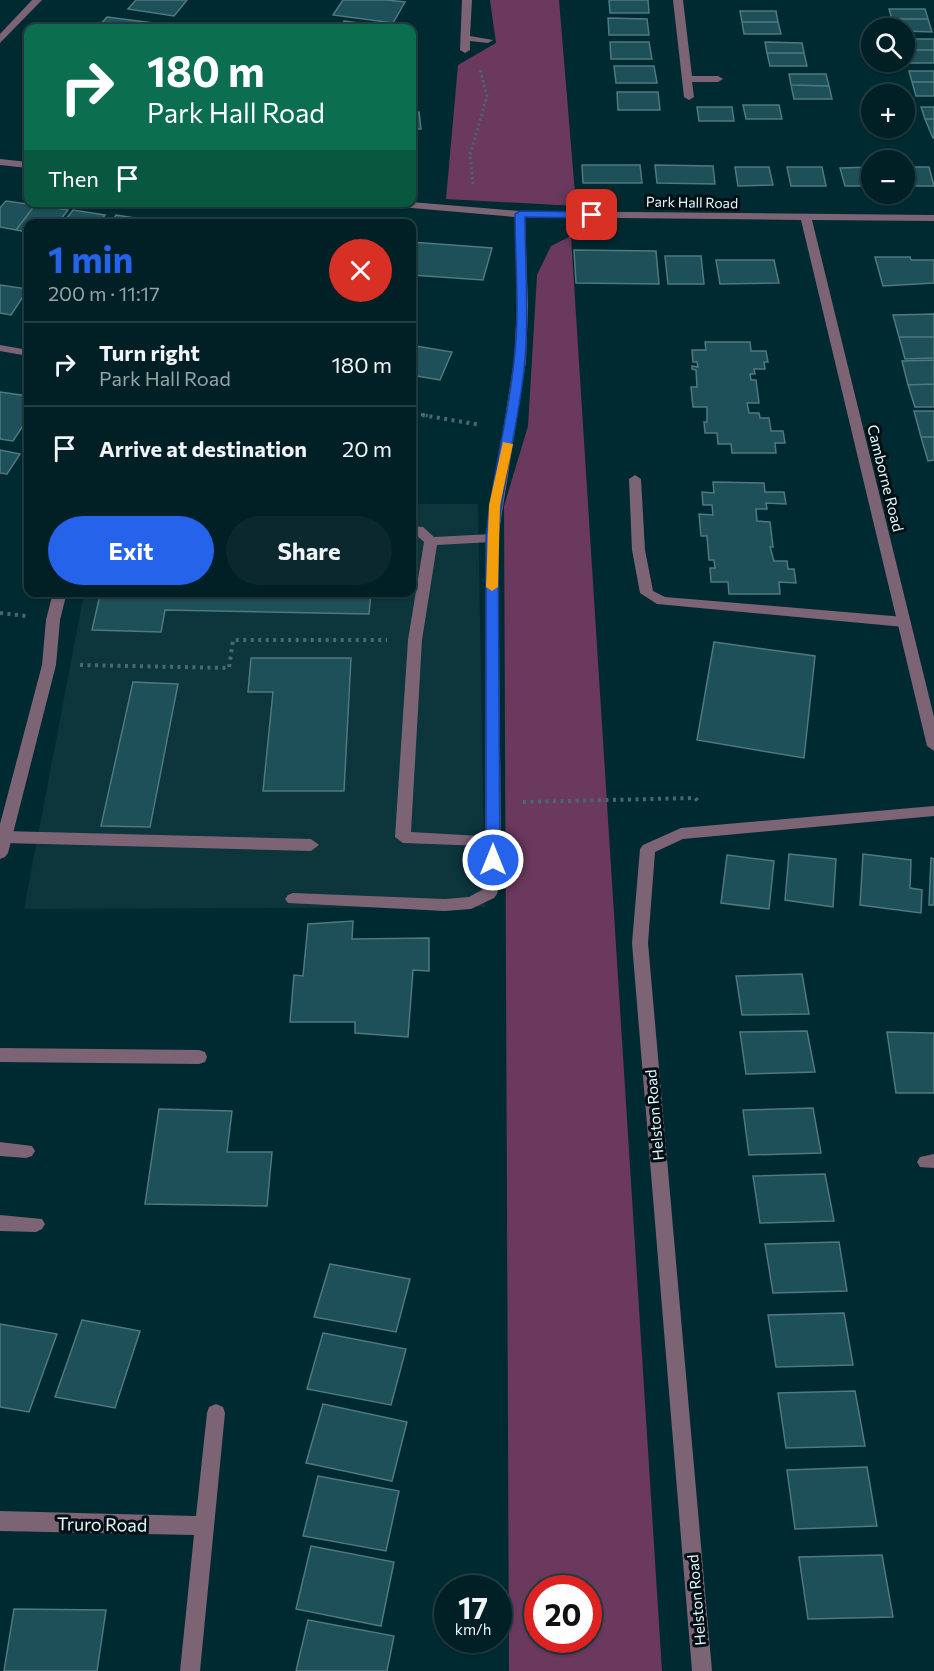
<!DOCTYPE html>
<html lang="en">
<head>
<meta charset="utf-8">
<style>
  :root { --surface:#002025; --page:#0a282d; --text:#f1f3f6; --muted:#95a3a7; --line:#223e42; --accent:#2563eb }
  body { margin:0; font-family:Commissioner,sans-serif; background:var(--page); color:var(--text); height:100vh; display:flex; flex-direction:column; font-size:22px; white-space:nowrap }
  * { box-sizing:border-box; margin:0 }
  p { font-size:20px; color:var(--muted) }
  .icon { flex:none; width:33px; height:33px; fill:none; stroke:currentColor; stroke-width:2; stroke-linecap:round; stroke-linejoin:round }
  .map { position:relative; flex:1; overflow:hidden }
  .details { position:absolute; left:24px; top:219px; width:392px; height:378px; display:flex; flex-direction:column; background:var(--surface); border-radius:12px; box-shadow:0 2px 4px #0004,0 0 0 2px var(--line) }
  .details>* { flex:none }
  .hud { position:absolute; left:24px; top:24px; width:392px; height:183px; border-radius:12px; box-shadow:0 2px 4px #0004,0 0 0 2px var(--line); background:#0b6e4f; color:#fff; overflow:hidden }
  .buttons { position:absolute; left:861px; top:18px; display:grid; gap:12px }
  .buttons a { display:grid; place-items:center; width:54px; height:54px; border-radius:50%; background:var(--surface); box-shadow:0 2px 4px #0004,0 0 0 2px var(--line); font-size:30px }
  .speed { position:absolute; left:434px; top:1575px; display:flex; gap:12px; font-size:30px; font-weight:700; text-align:center }
  .speed>* { display:grid; place-content:center; width:78px; height:78px; border-radius:50%; background:var(--surface); box-shadow:0 2px 4px #0004,0 0 0 2px var(--line); line-height:1 }
  .speed small { font-size:15px; font-weight:400 }
  .speed .limit { border:9px solid #d22; background:#fff; color:#111 }
  .pin { position:absolute; display:grid; place-items:center; width:51px; height:51px; color:#fff; margin:-26px; border-radius:12px; box-shadow:0 3px 9px #0006 }
  .me { position:absolute; width:66px; margin:-33px; rotate:0deg; stroke-linejoin:round; filter:drop-shadow(0 0 4px #0008) }
  .turn { display:flex; align-items:center; gap:21px; height:126px; padding:0 24px; font-size:27px }
  .turn .icon { width:78px; height:78px; stroke-width:2.5 }
  .turn b { display:block; font-size:42px; line-height:51px }
  .then { display:flex; align-items:center; height:57px; padding:0 24px; background:#0003; gap:12px; font-size:22px }
  .round { display:grid; place-items:center; flex:none; width:63px; height:63px; border-radius:32px; background:var(--page) }
  .summary { display:flex; align-items:center; justify-content:space-between; height:102px; padding:0 24px }
  h1 { font-size:36px; font-weight:700; line-height:45px; color:var(--accent) }
  .action { display:flex; gap:12px; margin-top:auto; padding:12px 24px }
  .action a { flex:1; height:69px; border-radius:36px; background:var(--accent); color:#fff; font-size:24px; font-weight:700; line-height:69px; text-align:center }
  .action a+a { background:var(--page); color:var(--text) }
  ul { padding:0; list-style:none }
  li { display:flex; align-items:center; gap:18px; height:84px; padding:0 24px; border-top:2px solid var(--line) }
  li div { flex:1 }
  li b { display:block; font-size:22px }
  li em { font-style:normal }
  .map>svg:first-child { display:block }
  .built { fill:#0c353c }
  .green { fill:#6a395d; fill-rule:evenodd }
  .building { fill:#1d5058; stroke:#50787f; stroke-width:1.5 }
  .lines { fill:none; stroke-linecap:round; stroke-linejoin:round }
  .path-far1 { stroke:#466a70; stroke-width:3; stroke-dasharray:2 3; stroke-linecap:butt }
  .path { stroke:#466a70; stroke-width:4; stroke-dasharray:3 4.5; stroke-linecap:butt }
  .lane { fill:#7d6475; fill-rule:evenodd }
  .street { fill:#7d6475; fill-rule:evenodd }
  .route { fill:#2563eb; stroke:#184099; stroke-width:1.5 }
  .slow { fill:#f59e0b }
  .labels { text-anchor:middle; dominant-baseline:central; stroke-width:6; stroke-linejoin:round; paint-order:stroke }
  .far-street-label { font-size:14px; fill:#e4f9fe; stroke:#031013 }
  .street-label { font-size:15px; fill:#e4f9fe; stroke:#031013 }
  .near-street-label { font-size:18px; fill:#e4f9fe; stroke:#031013 }
</style>
</head>
<body>
<div class="map">
<svg width="934" height="1671" viewBox="0 0 934 1671">
  <rect width="100%" height="100%" fill="#002a31"/>
  <!-- built -->
  <path class="built" d="M411,504H478L485,907L24,909L84,593L411,592Z"/>
  <!-- green -->
  <path class="green" d="M490,0H559L576,206L446,199L458,65L496,43Z
    M571,236L662,1671H509L504,506L528,426L537,275L551,246ZM537,1588H588V1640H537Z"/>
  <!-- building -->
  <path class="building" d="M136,0H187L174,16L128,9Z
    M343,0H386L405,2L393,23L333,15Z
    M609,0H648L649,13H610Z
    M889,9H925L928,19H892Z
    M740,11H776L778,22H742Z
    M107,17L154,23L149,28H97Z
    M608,18L647,19L649,35H609Z
    M892,19H928L932,32L904,31V28H895Z
    M344,21L398,28H340Z
    M742,22H778L781,34H744Z
    M904,39H934V50H904Z
    M610,42H649L652,59H611Z
    M765,42L802,43L804,53H767Z
    M904,50H934V63H905Z
    M767,53H804L807,66H770Z
    M614,66H654L657,83H616Z
    M909,71H934V82H912Z
    M789,74H826L829,86L791,85Z
    M912,82H934V96H916Z
    M791,85L829,86L832,99H794Z
    M617,92H658L660,110H618Z
    M743,105H779L782,119H746Z
    M697,107H732L734,121H699Z
    M921,107H934V119H925Z
    M411,112H419L421,129H411Z
    M925,119H934V138H933Z
    M582,165H640L642,183H583Z
    M655,165L713,166L715,184L657,183Z
    M735,167H769L773,185L738,186Z
    M787,167H822L826,186H791Z
    M872,167V186H845L840,168Z
    M904,167H929L934,186H904Z
    M6,201L35,205L16,230L0,227V208Z
    M35,205L68,210L57,224H28V232L16,230Z
    M73,210L105,215L98,224H62Z
    M116,215L148,220L146,224H110Z
    M411,242L492,248L483,280L411,275Z
    M574,250L656,251L659,284L576,283Z
    M665,256H701L704,284H668Z
    M875,257H910L911,260H934V283L883,286Z
    M716,260H774L779,283L720,284Z
    M0,285L28,289L11,315L0,313Z
    M934,314V337H899L893,315Z
    M899,337H934V358L905,359Z
    M705,342H750L751,351H766L768,362H764L765,369H754L755,374H750L751,380H756L759,403H747L749,413H759L760,418H769L771,431H783L785,443H775L776,453H732L731,444H718L717,433H705L704,422H707V407H693L691,387H697L696,370L692,369V366L698,367L697,362H693L692,350H706Z
    M416,346L452,352L440,380L411,375V358Z
    M934,360V384L908,385L902,361Z
    M934,384V407H915L908,385Z
    M0,392L28,396V418L13,441L0,439Z
    M914,411H934V437H921Z
    M921,437H934V460L928,461Z
    M0,450L20,454L7,474L0,473Z
    M713,482L764,483L765,492H784L786,504L766,503L767,509H756L757,521L770,522L773,547H770L774,561H787L788,569H794L796,583L779,582L780,594H729L728,582H711L710,568H715L714,560H709L707,536H701L699,514L713,515L712,505H703L702,492L714,493Z
    M166,592H371L369,614L165,610L161,632L92,630L100,595L165,596Z
    M714,642L815,656L804,758L697,740Z
    M251,658H351L344,791H263L273,692H248Z
    M133,682L178,684L150,827L101,826Z
    M789,854L836,859L833,907L785,900Z
    M863,854L911,860L910,888L922,890L921,913L860,905Z
    M727,855L774,861L769,909L721,903Z
    M931,858L934,859V905H929Z
    M353,921L352,939L429,938V971L413,970L408,1037L355,1033V1022H290L294,975L303,976L308,924Z
    M802,974L809,1014L742,1015L736,976Z
    M807,1031L815,1072L746,1074L740,1032Z
    M887,1032L934,1033V1093H896Z
    M813,1108L821,1153L749,1155L743,1110Z
    M159,1109L232,1111L227,1152H272L267,1206L145,1204Z
    M825,1174L834,1221L760,1223L753,1176Z
    M839,1242L847,1291L773,1293L765,1244Z
    M330,1264L410,1279L396,1332L314,1317Z
    M844,1313L853,1365L776,1367L768,1315Z
    M82,1320L140,1331L115,1408L55,1397Z
    M0,1324L57,1334L29,1412L0,1407Z
    M323,1333L406,1349L391,1405L307,1389Z
    M855,1391L865,1446L786,1448L778,1393Z
    M323,1404L407,1422L392,1481L306,1463Z
    M867,1467L877,1526L795,1529L787,1470Z
    M318,1476L399,1491L386,1551L303,1536Z
    M311,1546L394,1562L381,1626L296,1609Z
    M882,1555L893,1617L808,1619L799,1557Z
    M14,1609L106,1610L97,1671H4Z
    M308,1620L394,1636L387,1671H296Z"/>
  <g class="lines">
    <!-- path-far1 -->
    <path class="path-far1" d="M473,184L470,155L487,96L480,69
      M411,413L430,416"/>
    <!-- path -->
    <path class="path" d="M422,415L481,425
      M0,613L26,616
      M80,665L229,668L233,640H387
      M523,802L695,798L700,803"/>
    <!-- lane -->
    <path class="lane" d="M635,475L641,479L645,550L653,591L665,597L904,617L911,622L904,627L657,604L640,593L632,550L629,479Z
      M411,526L423,527L434,537L492,534L498,538L492,542L437,545L422,640L411,832L498,837L501,841V880L497,894L494,898L471,909L445,911L288,903L285,899L288,895L293,893L445,899L469,897L482,890L485,880V846L403,843L395,837L408,640L424,542L415,534H411Z
      M4,831L311,839L319,845L311,851L4,843L0,841V833Z
      M0,1048L199,1050L205,1052L207,1057L205,1062L199,1064L0,1062Z
      M0,1142L32,1146L35,1151L32,1156L26,1158L0,1156Z
      M0,1215L42,1219L45,1224L42,1229L36,1232L0,1231Z"/>
    <!-- street -->
    <path class="street" d="M32,0H42L0,43V34Z
      M462,0H472L470,36L493,40L488,43L470,41V50L465,53L460,50Z
      M673,0H683L692,76H718L723,79L718,82H692L694,97L689,100L684,97Z
      M0,159L28,162V168L0,165Z
      M372,202H411L520,211L934,215V221L812,220L934,717V751L927,746L801,220L525,217L528,306L526,361L498,538L501,841L498,845H488L485,841L486,538L514,361L517,306L515,217L377,205Z
      M0,345L28,350V356L0,351Z
      M53,592H67L60,620L56,665L8,853L5,857L0,859V824L42,665L46,620Z
      M934,806V816L683,839L655,852L648,943L712,1671H692L632,943L640,849L643,845L681,828Z
      M934,1154V1168L920,1167L917,1162L920,1157Z
      M216,1404L223,1407L225,1413L200,1671H180L194,1535L0,1531V1511L196,1516L207,1413L209,1407Z"/>
  </g>
  <!-- route -->
  <path class="route" d="M520,211L592,212L596,215L592,218L525,217C525,264 529,314 525,360C520,420 502,478 498,538L500,860L493,866L486,860V538C491,479 508,421 514,361C520,313 515,262 515,214Z"/>
  <!-- slow -->
  <path class="slow" d="M503,442L513,444L500,505L498,587L492,591L486,587L489,505Z"/>
  <g class="labels">
    <!-- far-street labels -->
    <g class="far-street-label">
      <text transform="translate(692 202) rotate(1)">Park Hall Road</text>
    </g>
    <!-- street labels -->
    <g class="street-label">
      <text transform="translate(886 478) rotate(76)">Camborne Road</text>
      <text transform="translate(654 1115) rotate(-95)">Helston Road</text>
      <text transform="translate(696 1600) rotate(-95)">Helston Road</text>
    </g>
    <!-- near-street labels -->
    <g class="near-street-label">
      <text transform="translate(102 1524) rotate(1)">Truro Road</text>
    </g>
  </g>
</svg>
<div class="buttons">
<a><svg class="icon" aria-label="search" viewBox="0 0 24 24"><circle cx="10" cy="10" r="6"/><path d="M15 15l6 6"/></svg></a>
<a>+</a>
<a>−</a>
</div>
<div class="speed"><div>17<small>km/h</small></div><div class="limit">20</div></div>
<div class="pin" style="left:592px;top:215px;background:#d93025"><svg class="icon" aria-label="arrive" viewBox="0 0 24 24"><path d="M6 21V4h12l-3 4 3 4H6"/></svg></div>
<svg class="me" style="left:493px;top:860px" viewBox="-20 -20 40 40"><circle r="17" fill="#2563eb" stroke="#fff" stroke-width="3"/><path d="M0-11L8 9 0 5-8 9z" fill="#fff"/></svg>
<div class="hud">
<div class="turn"><svg class="icon" aria-label="right" viewBox="0 0 24 24"><path d="M7 20v-9h11M14 6l5 5-5 5"/></svg><div><b>180 m</b>Park Hall Road</div></div>
<div class="then">Then<svg class="icon" aria-label="arrive" viewBox="0 0 24 24"><path d="M6 21V4h12l-3 4 3 4H6"/></svg></div>
</div>
<section class="details">
<div class="summary"><div><h1>1 min</h1><p>200 m · 11:17</p></div><a class="round" style="background:#d93025;color:#fff"><svg class="icon" aria-label="close" viewBox="0 0 24 24"><path d="M6 6l12 12M18 6L6 18"/></svg></a></div>
<ul>
<li><svg class="icon" aria-label="right" viewBox="0 0 24 24"><path d="M7 20v-9h11M14 6l5 5-5 5"/></svg><div><b>Turn right</b><p>Park Hall Road</p></div><em>180 m</em></li>
<li><svg class="icon" aria-label="arrive" viewBox="0 0 24 24"><path d="M6 21V4h12l-3 4 3 4H6"/></svg><div><b>Arrive at destination</b></div><em>20 m</em></li>
</ul>
<div class="action"><a>Exit</a><a>Share</a></div>
</section>
</div>
</body>
</html>
